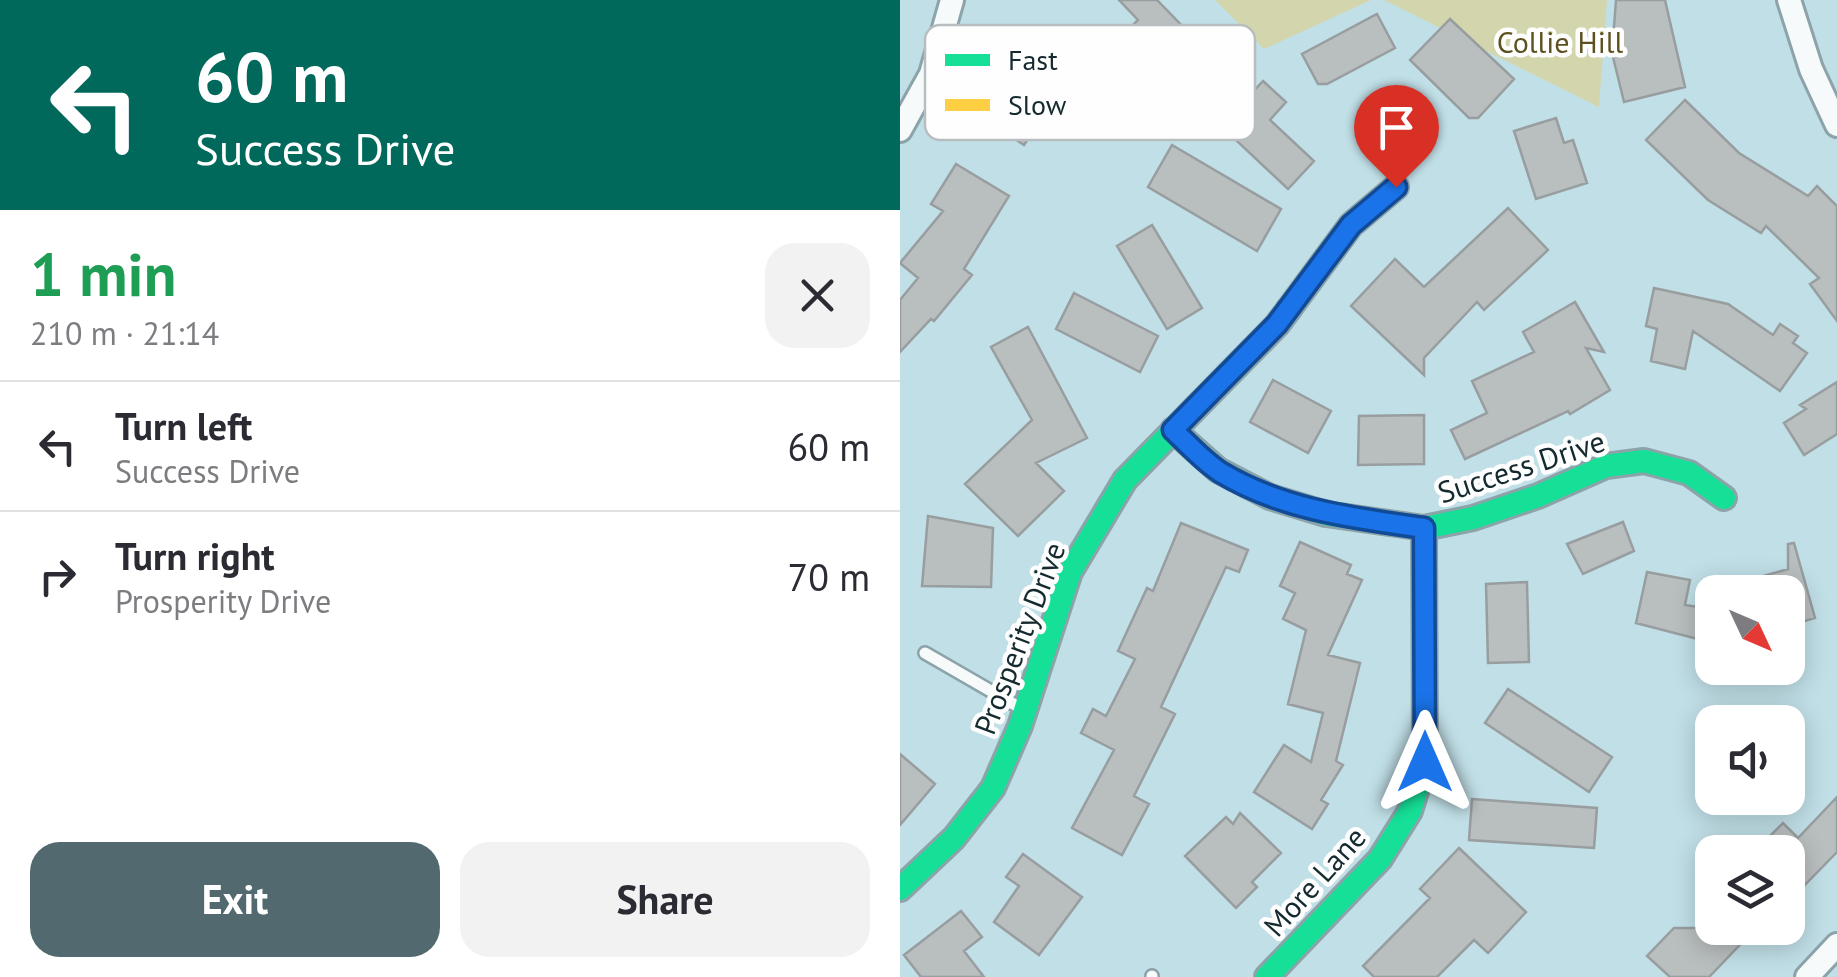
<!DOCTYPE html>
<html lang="en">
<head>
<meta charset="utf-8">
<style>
  :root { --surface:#fff; --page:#f2f2f3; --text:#2b2b33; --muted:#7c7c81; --line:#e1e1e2; --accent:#51696f }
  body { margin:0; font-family:"PT Sans",sans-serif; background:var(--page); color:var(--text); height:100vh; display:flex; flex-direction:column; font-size:38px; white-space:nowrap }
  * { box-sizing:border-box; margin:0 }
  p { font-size:32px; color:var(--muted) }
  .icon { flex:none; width:55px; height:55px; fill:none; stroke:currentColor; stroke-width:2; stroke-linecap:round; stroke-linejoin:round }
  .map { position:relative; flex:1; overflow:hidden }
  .drawer { display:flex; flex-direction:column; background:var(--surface); width:900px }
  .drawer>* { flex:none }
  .top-card { background:#00695c; color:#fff; overflow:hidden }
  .needle { width:65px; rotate:134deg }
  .tools { position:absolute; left:795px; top:575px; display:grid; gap:20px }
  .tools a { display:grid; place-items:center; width:110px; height:110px; border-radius:20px; background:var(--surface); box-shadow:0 5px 25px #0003; font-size:50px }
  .pin { position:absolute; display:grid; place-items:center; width:85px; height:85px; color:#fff; margin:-102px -42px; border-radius:50% 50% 50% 0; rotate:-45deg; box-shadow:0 0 10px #0007 }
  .pin .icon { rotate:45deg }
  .me { position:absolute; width:110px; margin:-55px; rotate:0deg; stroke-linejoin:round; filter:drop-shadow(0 0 8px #0008) }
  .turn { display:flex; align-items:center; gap:35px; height:210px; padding:0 30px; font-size:45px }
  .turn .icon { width:130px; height:130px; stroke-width:2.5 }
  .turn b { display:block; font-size:70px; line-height:85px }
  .round { display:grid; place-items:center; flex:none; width:105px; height:105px; border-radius:30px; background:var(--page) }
  .overview { display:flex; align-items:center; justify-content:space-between; height:170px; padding:0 30px }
  h1 { font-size:60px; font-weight:700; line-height:75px; color:#1e9e55 }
  .primary-button { display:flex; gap:20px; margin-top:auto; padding:20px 30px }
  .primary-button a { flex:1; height:115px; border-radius:30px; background:var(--accent); color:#fff; font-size:40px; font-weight:700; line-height:115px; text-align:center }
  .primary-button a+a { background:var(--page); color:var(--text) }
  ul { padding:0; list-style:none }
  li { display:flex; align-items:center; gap:30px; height:130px; padding:0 30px; border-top:2px solid var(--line) }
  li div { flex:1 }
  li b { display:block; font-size:38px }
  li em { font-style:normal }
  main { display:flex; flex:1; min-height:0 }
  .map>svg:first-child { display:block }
  .green { fill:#d3d6ac }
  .building { fill:#b9bebf; stroke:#989ea0; stroke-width:2.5 }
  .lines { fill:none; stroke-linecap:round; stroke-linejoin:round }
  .lane-casing { stroke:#8ca3a9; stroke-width:16 }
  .street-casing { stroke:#8ca3a9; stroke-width:28 }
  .fast-casing { stroke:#8ca3a9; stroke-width:28 }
  .slow-casing { stroke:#8ca3a9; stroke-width:28 }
  .lane { stroke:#f6fafb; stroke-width:11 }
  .street { stroke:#f6fafb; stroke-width:22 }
  .fast { stroke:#16e098; stroke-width:22 }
  .slow { stroke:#ffcf43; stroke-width:22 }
  .route-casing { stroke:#114b97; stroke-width:25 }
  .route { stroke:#1a73e8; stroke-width:18 }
  .labels { text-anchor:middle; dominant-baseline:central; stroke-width:9; stroke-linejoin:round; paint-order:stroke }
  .park-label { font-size:30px; fill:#5d511f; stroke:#fefefe }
  .street-label { font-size:30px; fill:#142a2f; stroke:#fefefe }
  .key { fill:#fefefe; stroke:#b8bec0; stroke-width:2.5 }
  .key-label { font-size:28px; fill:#142a2f }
</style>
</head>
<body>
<main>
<section class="drawer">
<div class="top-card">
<div class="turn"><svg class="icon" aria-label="left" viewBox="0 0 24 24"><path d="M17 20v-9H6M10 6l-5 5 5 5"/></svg><div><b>60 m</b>Success Drive</div></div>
</div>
<div class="overview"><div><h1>1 min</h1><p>210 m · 21:14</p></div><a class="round"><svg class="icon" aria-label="close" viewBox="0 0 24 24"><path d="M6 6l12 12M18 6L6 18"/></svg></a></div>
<ul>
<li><svg class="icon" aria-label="left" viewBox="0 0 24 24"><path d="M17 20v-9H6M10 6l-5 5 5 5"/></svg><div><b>Turn left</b><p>Success Drive</p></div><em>60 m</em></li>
<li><svg class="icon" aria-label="right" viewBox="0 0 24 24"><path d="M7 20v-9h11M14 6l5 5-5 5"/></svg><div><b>Turn right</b><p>Prosperity Drive</p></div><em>70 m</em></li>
</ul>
<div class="primary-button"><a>Exit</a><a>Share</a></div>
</section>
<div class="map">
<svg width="937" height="977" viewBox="0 0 937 977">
  <rect width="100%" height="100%" fill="#c1dfe7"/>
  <!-- green -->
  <path class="green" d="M315,0H471L364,49Z
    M484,0H707L699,107Z"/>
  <!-- building -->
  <path class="building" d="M219,0H257L289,33L248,73L217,41L238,20Z
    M716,0H765L785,87L724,102L712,53Z
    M477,14L495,48L427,84H418L402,54Z
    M550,19L614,79L578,118H569L510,60Z
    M363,81L386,102L370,120L414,161L388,189L321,126Z
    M87,84L141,119L124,145L70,110Z
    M785,100L839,153L908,196L917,186L937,206V321L910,284L919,278L866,226L861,233L808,200L746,140Z
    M656,118L664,143L673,140L687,183L636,199L614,131Z
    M272,145L381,209L357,251L248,187Z
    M56,164L109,196L64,269L72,275L34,321L31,319L0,352V300L18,278L0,263L43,211L31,204Z
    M608,208L648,250L584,310L577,302L524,358V375L451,306L495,259L524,287Z
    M252,225L302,308L267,329L217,246Z
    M754,288L828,304L873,335L880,324L898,336L893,343L907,353L880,391L793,331L785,369L751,361L757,329L746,326Z
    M174,293L258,336L240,372L156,329Z
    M675,302L704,352L686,348L710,390L670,414L668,411L565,459L551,430L587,413L572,381L634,352L623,332Z
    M128,327L187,438L136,463L164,491L118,536L65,484L132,420L91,347Z
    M373,380L431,411L408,453L350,422Z
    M937,382V434L904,455L884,423L906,409L900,405Z
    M524,415V464L458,465L459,416Z
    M28,516L93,528L91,587L22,586Z
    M723,522L734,551L683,574L667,544Z
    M281,523L348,550L339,572L326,567L261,707L275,714L234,796L249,804L222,855L172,828L214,750L181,733L193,709L206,716L235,659L218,651L247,588L253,591Z
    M400,542L451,565L447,574L462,580L428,655L460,663L436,761L443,765L421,800L428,804L412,829L354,792L384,745L411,762L423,713L388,704L406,630L383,619L395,593L380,586Z
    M894,543L915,618L888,626V592H829L828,586L888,569V544Z
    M747,572L790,580L785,605L812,609L809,642L736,623Z
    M627,582L629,662L588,663L586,584Z
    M608,689L712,757L689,792L585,723Z
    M0,754L35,784L0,825Z
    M937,797V852L898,892L888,881V852H854L883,823L898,838Z
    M572,799L697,808L694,848L569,840Z
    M340,813L381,853L352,882L357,887L336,908L285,856L326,817L333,824Z
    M559,848L626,912L588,953L574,940L537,977H474L463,966L530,898L520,889Z
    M123,854L182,897L139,955L94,922L119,886L106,877Z
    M61,911L82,937L64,951L84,977H21L4,955Z
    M774,928H856L809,977H770L747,956Z"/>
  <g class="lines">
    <defs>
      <path id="lane" d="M25,653L122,709
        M252,977V976"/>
      <path id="street" d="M889,0L911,69L937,125
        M0,130L31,74L52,0
        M907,977L937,945"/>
      <path id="fast" d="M273,430L318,470L370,497L426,514L524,528L573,518L638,496L706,466L744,461L789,473L824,498
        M0,889L54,838L93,788L120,726L170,572L225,480L377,325L389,309
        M367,977L480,859L510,811L525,762L524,528"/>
      <path id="slow" d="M389,309L451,225L496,187"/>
    </defs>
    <!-- lane casing -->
    <use href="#lane" class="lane-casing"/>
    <!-- street casing -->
    <use href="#street" class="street-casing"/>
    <!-- fast casing -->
    <use href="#fast" class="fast-casing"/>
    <!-- slow casing -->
    <use href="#slow" class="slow-casing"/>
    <!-- lane -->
    <use href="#lane" class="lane"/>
    <!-- street -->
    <use href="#street" class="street"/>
    <!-- fast -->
    <use href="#fast" class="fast"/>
    <!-- slow -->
    <use href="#slow" class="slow"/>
  </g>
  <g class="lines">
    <defs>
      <path id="route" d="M496,187L451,225L377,324L273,430C288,444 303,461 320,472C383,510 453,518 524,528L525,762"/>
    </defs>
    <!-- route casing -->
    <use href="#route" class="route-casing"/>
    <!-- route -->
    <use href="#route" class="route"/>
  </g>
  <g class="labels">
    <!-- park labels -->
    <g class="park-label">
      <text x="660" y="41">Collie Hill</text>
    </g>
    <!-- street labels -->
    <g class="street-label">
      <text transform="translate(621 466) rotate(-18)">Success Drive</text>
      <text transform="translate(119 638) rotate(-69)">Prosperity Drive</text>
      <text transform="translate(414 881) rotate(-48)">More Lane</text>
    </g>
  </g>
  <!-- legend -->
  <rect x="25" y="25" width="330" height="115" rx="15" class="key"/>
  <rect x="45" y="54" width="45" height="12" fill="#16e098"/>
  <rect x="45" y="99" width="45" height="12" fill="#ffcf43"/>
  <g class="key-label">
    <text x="108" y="70">Fast</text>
    <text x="108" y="115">Slow</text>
  </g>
</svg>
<div class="tools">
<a><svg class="needle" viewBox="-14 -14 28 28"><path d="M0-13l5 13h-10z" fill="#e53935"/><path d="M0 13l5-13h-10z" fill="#7c7c81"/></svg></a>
<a><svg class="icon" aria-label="sound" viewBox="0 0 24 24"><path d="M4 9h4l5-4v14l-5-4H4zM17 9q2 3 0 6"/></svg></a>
<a><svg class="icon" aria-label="layers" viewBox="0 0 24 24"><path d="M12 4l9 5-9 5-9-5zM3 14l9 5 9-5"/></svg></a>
</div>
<div class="pin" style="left:496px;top:187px;background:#d93025"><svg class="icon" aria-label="arrive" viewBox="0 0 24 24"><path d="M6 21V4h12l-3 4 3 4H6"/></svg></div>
<svg class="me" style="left:525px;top:762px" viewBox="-20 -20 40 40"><path d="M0-17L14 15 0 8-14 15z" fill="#1a73e8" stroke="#fff" stroke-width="4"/></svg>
</div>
</main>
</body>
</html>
